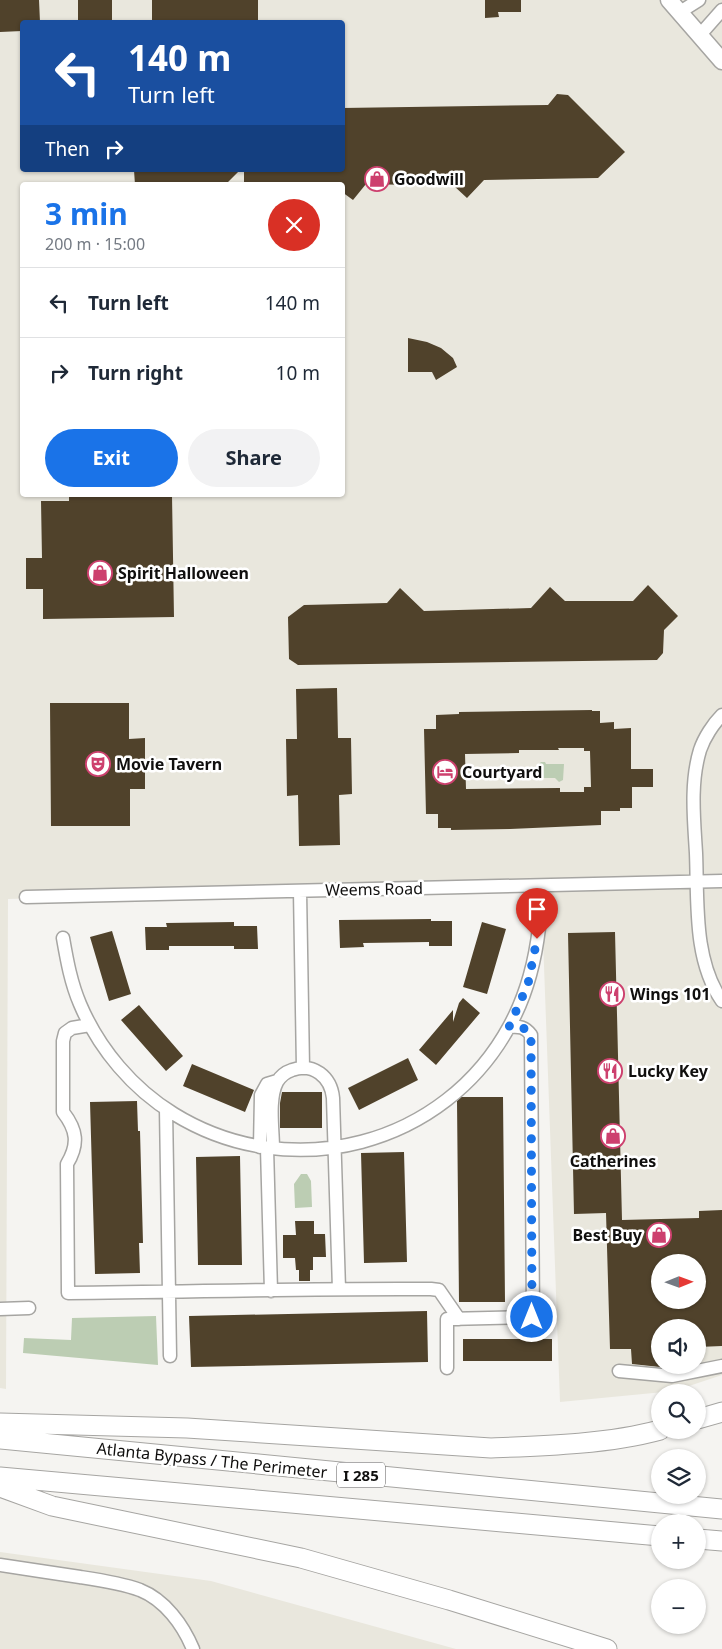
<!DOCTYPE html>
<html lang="en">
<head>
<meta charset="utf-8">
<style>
  :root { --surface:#fff; --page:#f2f2f3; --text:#1f2937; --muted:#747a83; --line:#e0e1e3; --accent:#1a73e8 }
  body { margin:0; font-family:"Noto Sans",sans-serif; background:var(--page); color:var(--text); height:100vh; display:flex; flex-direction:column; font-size:19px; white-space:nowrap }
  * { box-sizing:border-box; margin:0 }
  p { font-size:16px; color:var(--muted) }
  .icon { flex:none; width:28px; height:28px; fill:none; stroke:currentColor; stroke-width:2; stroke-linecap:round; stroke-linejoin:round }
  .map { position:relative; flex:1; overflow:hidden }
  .sheet { position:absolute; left:20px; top:182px; width:325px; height:315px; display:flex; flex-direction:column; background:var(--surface); border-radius:5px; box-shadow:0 1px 4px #0004 }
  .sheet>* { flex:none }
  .guide { position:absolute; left:20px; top:20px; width:325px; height:152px; border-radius:5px; box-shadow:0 1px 4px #0004; background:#1a4fa0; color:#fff; overflow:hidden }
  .needle { width:32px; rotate:89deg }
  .controls { position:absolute; left:651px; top:1254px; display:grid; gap:10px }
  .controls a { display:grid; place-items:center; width:55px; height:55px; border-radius:50%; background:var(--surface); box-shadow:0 1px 4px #0004; font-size:25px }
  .pin { position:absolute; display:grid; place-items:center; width:42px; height:42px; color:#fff; margin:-51px -21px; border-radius:50% 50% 50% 0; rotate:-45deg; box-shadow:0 0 5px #0007 }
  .pin .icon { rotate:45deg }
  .me { position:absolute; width:55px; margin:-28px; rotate:0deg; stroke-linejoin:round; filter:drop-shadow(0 0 4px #0008) }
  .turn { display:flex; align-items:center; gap:18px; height:105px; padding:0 25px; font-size:22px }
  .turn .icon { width:65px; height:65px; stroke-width:2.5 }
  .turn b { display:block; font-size:35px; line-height:42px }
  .then { display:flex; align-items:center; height:48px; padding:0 25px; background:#0003; gap:10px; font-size:19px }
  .round { display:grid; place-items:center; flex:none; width:52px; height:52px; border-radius:26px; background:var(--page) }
  .headline { display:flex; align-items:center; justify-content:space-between; height:85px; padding:0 25px }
  h1 { font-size:30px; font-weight:700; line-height:38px; color:var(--accent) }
  .action { display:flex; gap:10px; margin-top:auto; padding:10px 25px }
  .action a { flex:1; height:58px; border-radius:30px; background:var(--accent); color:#fff; font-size:20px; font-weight:700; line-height:58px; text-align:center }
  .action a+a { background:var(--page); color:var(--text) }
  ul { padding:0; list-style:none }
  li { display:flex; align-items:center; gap:15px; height:70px; padding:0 25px; border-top:1px solid var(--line) }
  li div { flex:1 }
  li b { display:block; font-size:19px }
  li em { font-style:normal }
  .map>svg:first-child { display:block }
  .built { fill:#e9e7dd; fill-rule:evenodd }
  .water { fill:#bccdb3 }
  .building { fill:#50422b; fill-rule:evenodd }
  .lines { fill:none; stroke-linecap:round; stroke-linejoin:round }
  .minor-casing { stroke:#a6a5a2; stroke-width:15 }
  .major-casing { stroke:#a6a5a2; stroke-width:19 }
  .highway-casing { stroke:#a6a5a2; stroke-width:21 }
  .minor { stroke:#fff; stroke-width:12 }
  .major { stroke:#fff; stroke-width:16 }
  .highway { stroke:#fff; stroke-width:19 }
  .route { stroke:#1a73e8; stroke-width:9; stroke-dasharray:0 16.2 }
  .labels { text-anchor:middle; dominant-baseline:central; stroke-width:5; stroke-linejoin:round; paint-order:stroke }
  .shield { fill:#fff; stroke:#585756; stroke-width:1 }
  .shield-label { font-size:15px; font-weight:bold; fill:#100f0e }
  .poi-label { font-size:16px; font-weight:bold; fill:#100f0e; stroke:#fff; text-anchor:start }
  .street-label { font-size:16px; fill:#100f0e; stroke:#fff }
</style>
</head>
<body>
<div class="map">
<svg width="722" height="1649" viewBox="0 0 722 1649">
  <rect width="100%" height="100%" fill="#f5f4f1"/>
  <!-- built -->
  <path class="built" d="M0,0H722V1375L674,1391L560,1402L541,884L8,899L6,1389L0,1388ZM22,22H342V170H22ZM22,185H342V495H22ZM660,1262H698V1300H660ZM660,1328H698V1365H660Z
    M0,1552L211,1581L456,1649H0Z"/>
  <!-- water -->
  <path class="water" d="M541,762H545L546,764H564L563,780L559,782L555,778H538V765Z
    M301,1174H307L311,1181L312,1207L295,1208L294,1184Z
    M156,1316L158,1365L23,1353L24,1338L71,1340L72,1318Z"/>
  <!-- building -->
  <path class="building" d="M0,0H39L40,22H22V31L0,32Z
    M78,0H112V22H78Z
    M152,0H258V22H152Z
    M485,0H521V12H498L499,17L485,18Z
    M557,94L568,95L625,152L598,178L484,180L467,198L454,186L366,184L353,200L342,192V185H244V170H342V108L548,105Z
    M134,170H240L225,185H135Z
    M408,338L427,342L441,348L453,358L457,367L436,380L432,372H408Z
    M69,495H172L174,617L43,619V589H26V558H42L41,501H69Z
    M648,585L678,616L664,630L663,653L657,660L298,665L289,659L288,617L304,605L387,603L400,588L424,611L531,608L550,587L565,601H633Z
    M337,688L338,738H351L352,794L339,795L340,845L299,846L298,795L287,796L286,739H297L296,689Z
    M50,703H129V739L145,738V789H130V826H51Z
    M592,710V711H600V723L614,722V729L631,728V769H653V787H632V808H620V811H601V825L510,829L451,830V828H438V814H426L424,729H436V715L459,714V712ZM558,748H584V751H590L591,787H584V792H560V788L466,789L465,754L519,753V750H559Z
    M431,919V921H452V946H429V942L363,943L364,947L340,948L339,920Z
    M234,922V926H257L258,949H234V946H169V950H146L145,927H167L166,923Z
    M482,922L506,929L487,994L463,987Z
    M112,931L131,994L109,1001L90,937Z
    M615,932L622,1220L699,1218V1211L722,1210V1346L698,1347V1328H660V1367L632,1364L631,1349H610L606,1213L574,1214L568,933ZM660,1262H698V1300H660Z
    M463,998L480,1013L436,1065L419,1050L453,1010V1022L459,1003Z
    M139,1005L183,1056L166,1071L121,1020Z
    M408,1058L418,1080L359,1110L348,1088Z
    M192,1064L254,1090L245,1112L183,1086Z
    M282,1092H322V1128H280V1103Z
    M461,1097H503L505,1302H459L457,1101Z
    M137,1101L138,1131H140L143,1243H139L140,1273L95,1274L90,1102Z
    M404,1152L407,1262L364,1263L361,1153Z
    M240,1156L242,1265H198L196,1157Z
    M295,1221H314V1234H325L326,1257H313V1270H310V1281H299V1270H296L295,1258H283V1235H296Z
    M427,1311L428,1362L191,1367L189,1316Z
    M463,1339H552V1361H463Z"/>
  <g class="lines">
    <defs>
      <path id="minor" d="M680,12L699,0
        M699,36L722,10
        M722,715C713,724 704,738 700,750C690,783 694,819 696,853C698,900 693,960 722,1001
        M300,891L303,1068
        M26,897L722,881
        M63,938C67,961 71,983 80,1004C99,1049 133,1089 174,1114C291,1186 445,1146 510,1025C527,994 535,962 539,928
        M90,1025L72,1028L65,1033L63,1041V1112C77,1130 79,1144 67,1164L68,1293C189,1292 310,1288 431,1289L439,1290L459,1319
        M166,1109L170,1356
        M260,1147L261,1095L267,1084L277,1081
        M267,1148L271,1291
        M273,1148C273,1130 268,1099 277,1082C280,1077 286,1072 292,1070C313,1062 331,1077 333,1098L339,1289
        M0,1309L29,1308
        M447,1368V1319L533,1317L531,1035C525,1027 520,1026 509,1027
        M619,1371L672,1376L722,1366
        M0,1565C27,1569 53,1573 80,1577C100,1580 121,1583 140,1590C165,1600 183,1625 193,1649"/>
      <path id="major" d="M669,0L722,61"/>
      <path id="highway" d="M698,1419L722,1412
        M0,1423L187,1428L491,1448C545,1446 609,1444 660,1430
        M0,1439L722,1509
        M0,1477L660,1536
        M0,1487L52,1506L301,1558L449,1600L607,1649
        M698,1539L722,1541"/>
    </defs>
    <!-- minor casing -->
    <use href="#minor" class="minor-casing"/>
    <!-- major casing -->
    <use href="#major" class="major-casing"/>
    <!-- highway casing -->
    <use href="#highway" class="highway-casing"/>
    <!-- minor -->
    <use href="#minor" class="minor"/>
    <!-- major -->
    <use href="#major" class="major"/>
    <!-- highway -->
    <use href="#highway" class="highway"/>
  </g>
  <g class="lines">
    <!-- route -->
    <path class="route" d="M532,1317L531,1035C525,1027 520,1026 509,1027L528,984L537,939"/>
  </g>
  <!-- icons -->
  <defs>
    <symbol id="shop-ring" viewBox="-11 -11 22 22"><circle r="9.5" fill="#fff" stroke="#cd406e" stroke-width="1.5"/><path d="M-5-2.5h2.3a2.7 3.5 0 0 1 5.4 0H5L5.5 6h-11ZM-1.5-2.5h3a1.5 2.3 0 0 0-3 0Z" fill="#cd406e"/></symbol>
    <symbol id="theatre-ring" viewBox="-11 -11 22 22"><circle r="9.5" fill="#fff" stroke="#cd406e" stroke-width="1.5"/><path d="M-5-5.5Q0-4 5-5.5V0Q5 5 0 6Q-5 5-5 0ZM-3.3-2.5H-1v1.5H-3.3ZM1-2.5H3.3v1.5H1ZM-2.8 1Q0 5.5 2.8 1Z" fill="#cd406e"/></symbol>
    <symbol id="hotel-ring" viewBox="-11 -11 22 22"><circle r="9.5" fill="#fff" stroke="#cd406e" stroke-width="1.5"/><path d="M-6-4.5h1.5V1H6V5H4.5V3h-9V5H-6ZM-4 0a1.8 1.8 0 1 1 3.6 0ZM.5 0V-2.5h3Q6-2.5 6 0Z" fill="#cd406e"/></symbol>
    <symbol id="restaurant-ring" viewBox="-11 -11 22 22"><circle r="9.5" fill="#fff" stroke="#cd406e" stroke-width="1.5"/><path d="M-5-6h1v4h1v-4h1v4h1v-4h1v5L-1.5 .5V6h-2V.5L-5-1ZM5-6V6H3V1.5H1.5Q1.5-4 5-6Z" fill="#cd406e"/></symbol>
  </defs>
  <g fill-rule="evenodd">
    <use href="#shop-ring" x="363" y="165" width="28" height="28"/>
    <use href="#shop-ring" x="86" y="559" width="28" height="28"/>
    <use href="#theatre-ring" x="84" y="750" width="28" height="28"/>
    <use href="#hotel-ring" x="431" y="758" width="28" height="28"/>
    <use href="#restaurant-ring" x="598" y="980" width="28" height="28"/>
    <use href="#restaurant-ring" x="596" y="1057" width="28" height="28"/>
    <use href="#shop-ring" x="599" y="1122" width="28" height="28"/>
    <use href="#shop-ring" x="645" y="1221" width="28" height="28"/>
  </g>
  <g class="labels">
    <!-- shield labels -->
    <rect class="shield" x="337" y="1462.5" width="48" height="25" rx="4"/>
    <g class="shield-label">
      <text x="361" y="1475">I 285</text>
    </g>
    <!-- poi labels -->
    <g class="poi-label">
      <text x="394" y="179">Goodwill</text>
      <text x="118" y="573">Spirit Halloween</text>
      <text x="116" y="764">Movie Tavern</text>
      <text x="462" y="772">Courtyard</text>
      <text x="630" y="994">Wings 101</text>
      <text x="628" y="1071">Lucky Key</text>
      <text x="613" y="1161" text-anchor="middle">Catherines</text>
      <text x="642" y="1235" text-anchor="end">Best Buy</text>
    </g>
    <!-- street labels -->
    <g class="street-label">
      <text transform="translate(374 889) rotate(-1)">Weems Road</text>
      <text transform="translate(212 1460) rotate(6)">Atlanta Bypass / The Perimeter</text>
    </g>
  </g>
</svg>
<div class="controls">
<a><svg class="needle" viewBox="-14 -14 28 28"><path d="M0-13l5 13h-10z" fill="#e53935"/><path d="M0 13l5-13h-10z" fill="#747a83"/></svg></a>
<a><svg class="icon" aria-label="sound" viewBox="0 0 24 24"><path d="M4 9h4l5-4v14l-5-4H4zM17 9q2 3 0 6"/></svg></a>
<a><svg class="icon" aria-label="search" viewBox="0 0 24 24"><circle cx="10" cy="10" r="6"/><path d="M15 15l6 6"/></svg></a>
<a><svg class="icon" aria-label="layers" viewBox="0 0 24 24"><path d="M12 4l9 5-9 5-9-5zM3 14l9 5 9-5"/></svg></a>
<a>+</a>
<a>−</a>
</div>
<div class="pin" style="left:537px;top:939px;background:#d93025"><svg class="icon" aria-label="arrive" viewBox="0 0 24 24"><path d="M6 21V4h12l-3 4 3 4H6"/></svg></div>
<svg class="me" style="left:532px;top:1317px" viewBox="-20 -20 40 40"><circle r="17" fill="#1a73e8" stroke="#fff" stroke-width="3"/><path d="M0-11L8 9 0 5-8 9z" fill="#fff"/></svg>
<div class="guide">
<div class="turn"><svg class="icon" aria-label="left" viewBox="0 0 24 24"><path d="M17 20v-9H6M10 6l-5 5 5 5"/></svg><div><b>140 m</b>Turn left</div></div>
<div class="then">Then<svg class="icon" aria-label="right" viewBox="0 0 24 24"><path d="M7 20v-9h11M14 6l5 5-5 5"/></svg></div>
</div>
<section class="sheet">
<div class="headline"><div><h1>3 min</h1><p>200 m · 15:00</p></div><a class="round" style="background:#d93025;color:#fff"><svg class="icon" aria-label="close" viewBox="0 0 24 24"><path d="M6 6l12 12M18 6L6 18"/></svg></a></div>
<ul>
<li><svg class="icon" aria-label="left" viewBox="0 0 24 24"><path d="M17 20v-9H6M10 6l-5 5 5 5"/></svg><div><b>Turn left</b></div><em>140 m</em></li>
<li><svg class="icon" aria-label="right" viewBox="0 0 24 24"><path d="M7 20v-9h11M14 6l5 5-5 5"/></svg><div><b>Turn right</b></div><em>10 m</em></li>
</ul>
<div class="action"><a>Exit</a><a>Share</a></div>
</section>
</div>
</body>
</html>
